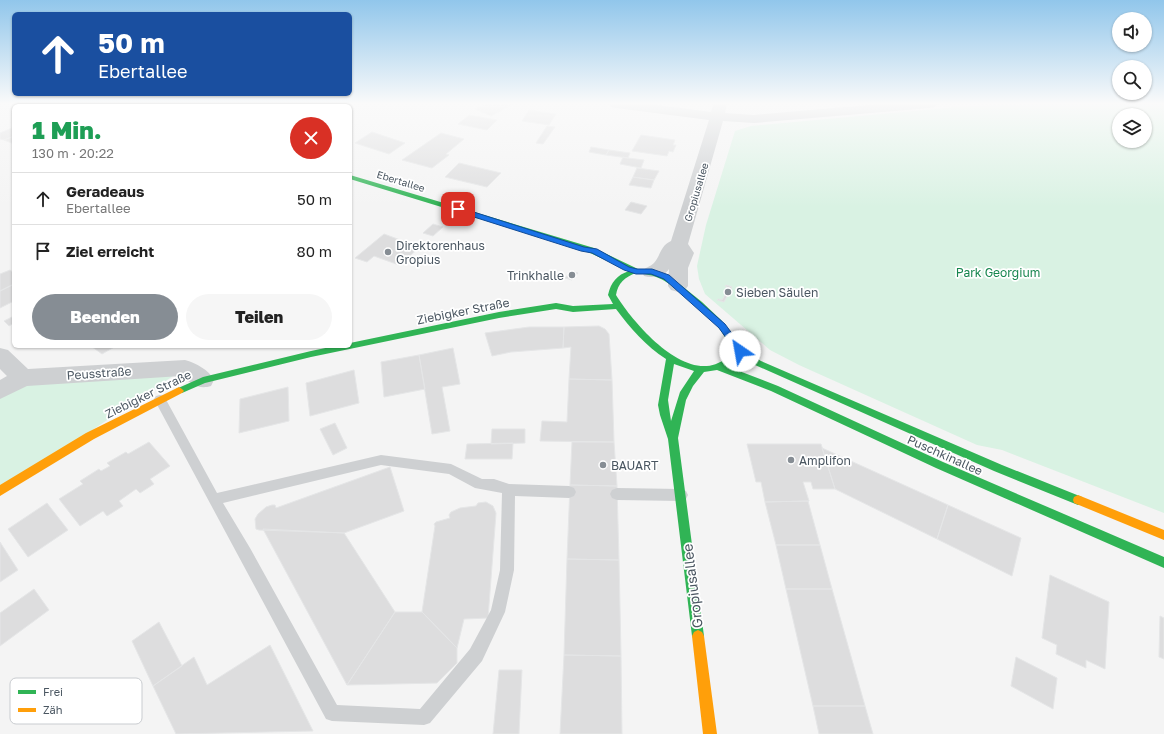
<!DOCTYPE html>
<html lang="de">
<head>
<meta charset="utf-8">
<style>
  :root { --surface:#fff; --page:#f6f6f6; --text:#222; --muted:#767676; --line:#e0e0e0; --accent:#868d94 }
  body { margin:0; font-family:"Golos Text",sans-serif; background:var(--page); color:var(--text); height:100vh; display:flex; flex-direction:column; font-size:15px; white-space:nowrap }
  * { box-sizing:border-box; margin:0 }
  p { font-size:13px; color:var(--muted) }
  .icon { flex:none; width:22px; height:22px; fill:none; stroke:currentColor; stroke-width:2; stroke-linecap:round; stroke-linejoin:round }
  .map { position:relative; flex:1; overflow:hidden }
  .side { position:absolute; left:12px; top:104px; width:340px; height:244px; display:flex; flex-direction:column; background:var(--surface); border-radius:6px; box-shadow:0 1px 3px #0004 }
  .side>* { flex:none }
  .hud { position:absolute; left:12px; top:12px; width:340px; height:84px; border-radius:6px; box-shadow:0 1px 3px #0004; background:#1a4fa0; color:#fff; overflow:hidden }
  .controls { position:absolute; left:1112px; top:12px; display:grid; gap:8px }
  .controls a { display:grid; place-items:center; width:40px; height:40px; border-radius:50%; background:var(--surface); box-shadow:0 1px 3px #0004; font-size:20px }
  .pin { position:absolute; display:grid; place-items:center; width:34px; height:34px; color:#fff; margin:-17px; border-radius:8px; box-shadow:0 2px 6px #0006 }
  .me { position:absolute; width:44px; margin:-22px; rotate:327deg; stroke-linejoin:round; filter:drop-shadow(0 0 3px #0008) }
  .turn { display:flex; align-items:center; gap:14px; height:84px; padding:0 20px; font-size:18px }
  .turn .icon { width:52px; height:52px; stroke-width:2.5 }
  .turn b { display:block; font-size:28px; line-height:34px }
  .round { display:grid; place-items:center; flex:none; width:42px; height:42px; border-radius:21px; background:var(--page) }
  .headline { display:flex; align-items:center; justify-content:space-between; height:68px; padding:0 20px }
  h1 { font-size:24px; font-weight:800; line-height:30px; color:#1e9e55 }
  .primary-button { display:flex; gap:8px; margin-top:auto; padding:8px 20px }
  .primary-button a { flex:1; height:46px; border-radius:24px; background:var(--accent); color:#fff; font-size:16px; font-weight:800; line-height:46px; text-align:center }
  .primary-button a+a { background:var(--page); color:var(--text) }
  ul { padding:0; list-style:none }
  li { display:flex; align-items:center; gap:12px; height:52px; padding:0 20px; border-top:1px solid var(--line) }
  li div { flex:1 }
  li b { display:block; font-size:15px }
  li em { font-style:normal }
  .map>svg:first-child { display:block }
  .green { fill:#d9f2e3; fill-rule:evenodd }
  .building { fill:#ddddde; stroke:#e5e6e7 }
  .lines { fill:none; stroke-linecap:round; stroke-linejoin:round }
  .lane { fill:#ced0d2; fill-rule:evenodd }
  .street { fill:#ced0d2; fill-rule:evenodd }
  .fast { fill:#30b455; fill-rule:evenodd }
  .slow { fill:#ff9f0a; fill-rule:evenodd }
  .route { fill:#1a73e8; stroke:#114b97 }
  .poi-dot { fill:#868d94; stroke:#fff; stroke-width:1.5 }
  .labels { text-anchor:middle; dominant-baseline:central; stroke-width:3.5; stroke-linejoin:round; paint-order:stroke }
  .far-street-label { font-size:10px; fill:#4a5661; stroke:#fff }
  .poi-label { font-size:12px; fill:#4a5661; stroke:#fff; text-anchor:start }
  .park-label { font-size:12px; fill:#17864f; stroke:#fff }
  .street-label { font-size:12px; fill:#4a5661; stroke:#fff }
  .near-street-label { font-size:14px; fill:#4a5661; stroke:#fff }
  .key { fill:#fff; stroke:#c9ccd0; stroke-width:1 }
  .key-label { font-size:11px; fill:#4a5661 }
</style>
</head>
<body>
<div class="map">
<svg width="1164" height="734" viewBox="0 0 1164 734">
  <rect width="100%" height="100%" fill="#f4f4f4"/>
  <!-- green -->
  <path class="green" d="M1038,104H1164V513L1002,450L977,445L799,365L770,350L705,294L699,279L697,266L706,225L735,131L751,126L968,106ZM1119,115H1145V141H1119Z
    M185,368L4,489L0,491V390L23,378Z"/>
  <!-- building -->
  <path class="building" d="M223,104H248L245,106H219Z
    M305,104H338L334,106H306Z
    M486,104H514L491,116L475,109Z
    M529,110L556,114L549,125L522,121Z
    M469,115L497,120L487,130L458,124Z
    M547,126L555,127L543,144L536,143Z
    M14,127V136L4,140L0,139V133Z
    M372,132L405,143L389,154L355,143Z
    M441,133L464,139L446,154L449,155L432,168L402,160Z
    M641,135L675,140L673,145H676L673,152L669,151L667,156L632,151Z
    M14,136V144L4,140Z
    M591,147L609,150L606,155L589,152Z
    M609,150L630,153L628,158L606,155Z
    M623,157L628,158L644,160L641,168L620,164Z
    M459,163L501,173L487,187L445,177Z
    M637,168L659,171L654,180L633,177Z
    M633,177L654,180L651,188L629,185Z
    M631,202L647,206L641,214L625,210Z
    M433,224L443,227L433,236L423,233Z
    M384,234L411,244L409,245L419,248L399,265L374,256L367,262L355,258Z
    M10,270L14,273V284L0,291V274Z
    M571,271L578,273L572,280L565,278Z
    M14,284V304L12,302L0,308V291Z
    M726,285L732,287L724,302L717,300L718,299L722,300L729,288L725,286Z
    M14,316V323L9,326L4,321Z
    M599,326L605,329L609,334L612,380L569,379L571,347L563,348L564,327Z
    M529,327H564L563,348L511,352L492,356L485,333Z
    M91,346H116L102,354Z
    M453,348L460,384L442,387L450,431L432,434L419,355Z
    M419,355L425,389L384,397L381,362Z
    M354,370L359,403L310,416L306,383Z
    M569,379L612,380L614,442L540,441L542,421L567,422Z
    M288,387L289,421L239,433L240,399Z
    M335,423L347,448L333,455L320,429Z
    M492,429H525V443L491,444Z
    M149,442L170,466L150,479L154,484L140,493L136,489L119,501L123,506L107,516L103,511L80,526L59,499L83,484L80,481L99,469L101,471L110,466L107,463L126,452L128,454Z
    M572,442H614L617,486L570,485Z
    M513,443L512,459H465L467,444Z
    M747,444H821L835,489H813L811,482H803L809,501L765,502L761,482H756Z
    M822,448L948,505L937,539L835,489Z
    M390,467L404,511L344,533L259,530L256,529L255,519L258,514L266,507L272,505H275L276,508Z
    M570,485L617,486L619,560L567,559Z
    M808,501L820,545H776L765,502Z
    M486,502L493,506L496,513L488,618L464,619L457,648L422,612L435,526L434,524L436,522L450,518L449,515L451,512L460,508L476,506L478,503Z
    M47,503L68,530L28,557L8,529Z
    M948,505L1021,538L1012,576L937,539Z
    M263,529L344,533L395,612L347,685Z
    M0,542L18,570L0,582Z
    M776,545H820L832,589H786Z
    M567,559L619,560L621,656L564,655Z
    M1050,575L1109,602L1105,669L1086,660V668L1056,654L1057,645L1042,638Z
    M34,589L49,610L0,646V613Z
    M786,589H832L865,706H813Z
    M395,612H422L457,648V663L437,683L347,685Z
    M1160,616L1164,618V659L1159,657Z
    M159,622L182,666L153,686L132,641Z
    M270,645L313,731L176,734L153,686L194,657L207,685Z
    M564,655L621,656L622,734H560Z
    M1016,657L1057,678L1053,709L1011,686Z
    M499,670H522L519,734H493Z
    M813,706H865L873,734H819Z"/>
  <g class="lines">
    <!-- lane -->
    <path class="lane" d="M160,395L164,396L217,493L381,455L451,464L482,479H494L509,484L569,486L574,488L576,492L574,496L569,498L515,496L514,570L505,612L482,661L430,723L424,725L332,721L326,719L154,399L156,396ZM381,465L449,474L475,488L502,493L500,570L491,610L470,649L420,709L337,705L250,548L223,503Z
      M617,488L681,489L686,491L688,495L686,499L681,501L617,500L612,498L610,494L612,490Z"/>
    <!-- street -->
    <path class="street" d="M262,104H278L276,106H261Z
      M609,104H650L711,112L713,104H727L725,113L754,115L879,104H937L935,107L930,108L754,123L723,121L688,244L694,253L688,268V286L685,290L678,292L671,290L668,286L669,269C664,277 652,278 644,276L642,272C645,267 650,267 654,263C661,255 660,246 671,241L709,120L616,108L611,107Z
      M0,348L8,350L28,369L185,360C196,363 209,370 214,380L211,386C198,390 191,383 181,376L27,386L0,399V380L7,376L0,369Z"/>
    <!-- fast -->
    <path class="fast" d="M117,104H125L128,106H120Z
      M350,175L594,248L638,269L666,275L682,286L702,302L721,320L736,340L749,354L761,361L1002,465L1082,497L1083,500L1082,503L1078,505L994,471L755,365L743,358L737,352L734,360L726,366L778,386L943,462L1164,557V568L936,468L771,391L717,370L704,372L693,386L686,400L678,438L704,636L702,640L698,642L694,640L692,636L668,439L660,415L658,405L666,359C646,346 630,328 616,309L573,312L556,309L499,318L311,357L205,383L182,393H176L174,391L176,389L203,377L311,351L335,346H350V343L499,312L556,303L573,306L613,304L608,295C611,282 617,275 629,271L588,252L350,179ZM636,273C645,274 653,275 661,279C678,288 742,335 726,358C689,389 633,323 616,295C618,283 625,277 636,273ZM674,364L694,371L680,392L671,421L668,400Z"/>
    <!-- slow -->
    <path class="slow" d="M179,387L182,389L184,391L182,393L94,439L0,496V485L86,433Z
      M1078,495L1164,530V540L1074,503L1073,500L1074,497Z
      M698,630L702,632L704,636L717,734H703L692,636L694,632Z"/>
  </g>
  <!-- sky -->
  <linearGradient id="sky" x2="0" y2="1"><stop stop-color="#91c6eb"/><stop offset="0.5" stop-color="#fafafa"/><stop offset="1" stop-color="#fafafa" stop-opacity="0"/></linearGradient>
  <rect width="1164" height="207" fill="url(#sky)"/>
  <!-- route -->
  <path class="route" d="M458,207L584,247L597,249L629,267L637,269H652L669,275L725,324L745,351L743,353H737L719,328L664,279L651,274H636L624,270L592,253L581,251L455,211V208Z"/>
  <!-- markers -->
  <g class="poi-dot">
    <circle cx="388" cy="252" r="4"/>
    <circle cx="572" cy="275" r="4"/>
    <circle cx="728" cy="292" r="4"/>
    <circle cx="791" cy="460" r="4"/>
    <circle cx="603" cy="465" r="4"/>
  </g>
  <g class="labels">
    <!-- far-street labels -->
    <g class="far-street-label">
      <text transform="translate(401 181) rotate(17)">Ebertallee</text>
      <text transform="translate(696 192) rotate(-73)">Gropiusallee</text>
    </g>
    <!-- poi labels -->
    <g class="poi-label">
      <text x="396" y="245">Direktorenhaus<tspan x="396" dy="14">Gropius</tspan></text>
      <text x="564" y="275" text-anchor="end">Trinkhalle</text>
      <text x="736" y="292">Sieben Säulen</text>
      <text x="799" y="460">Amplifon</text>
      <text x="611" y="465">BAUART</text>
    </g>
    <!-- park labels -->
    <g class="park-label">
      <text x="998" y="272">Park Georgium</text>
    </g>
    <!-- street labels -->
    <g class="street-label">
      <text transform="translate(463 311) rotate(-11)">Ziebigker Straße</text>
      <text transform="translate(99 373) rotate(-4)">Peusstraße</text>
      <text transform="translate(148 394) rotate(-26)">Ziebigker Straße</text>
      <text transform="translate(945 455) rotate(24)">Puschkinallee</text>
    </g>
    <!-- near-street labels -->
    <g class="near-street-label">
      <text transform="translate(692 586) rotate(-97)">Gropiusallee</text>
    </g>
  </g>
  <!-- legend -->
  <rect x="10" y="678" width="132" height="46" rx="6" class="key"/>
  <rect x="18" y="690" width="18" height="4" fill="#30b455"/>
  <rect x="18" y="708" width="18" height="4" fill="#ff9f0a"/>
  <g class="key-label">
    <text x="43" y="696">Frei</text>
    <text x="43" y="714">Zäh</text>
  </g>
</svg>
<div class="controls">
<a><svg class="icon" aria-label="sound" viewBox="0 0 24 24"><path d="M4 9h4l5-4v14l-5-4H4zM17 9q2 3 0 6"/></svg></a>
<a><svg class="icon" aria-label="search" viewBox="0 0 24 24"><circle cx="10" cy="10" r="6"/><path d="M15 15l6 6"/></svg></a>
<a><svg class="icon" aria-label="layers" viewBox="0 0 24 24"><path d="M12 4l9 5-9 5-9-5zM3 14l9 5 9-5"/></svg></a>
</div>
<div class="pin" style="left:458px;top:209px;background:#d93025"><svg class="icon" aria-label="arrive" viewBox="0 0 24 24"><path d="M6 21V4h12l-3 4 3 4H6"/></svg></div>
<svg class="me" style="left:740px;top:351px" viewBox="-20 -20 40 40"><circle r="19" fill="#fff"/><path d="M0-13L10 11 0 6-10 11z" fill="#1a73e8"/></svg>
<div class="hud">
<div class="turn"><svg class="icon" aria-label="ahead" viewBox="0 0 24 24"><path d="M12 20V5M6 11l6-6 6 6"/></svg><div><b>50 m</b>Ebertallee</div></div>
</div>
<section class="side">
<div class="headline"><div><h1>1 Min.</h1><p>130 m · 20:22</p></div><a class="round" style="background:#d93025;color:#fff"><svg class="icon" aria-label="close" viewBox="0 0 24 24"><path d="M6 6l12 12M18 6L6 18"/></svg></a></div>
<ul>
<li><svg class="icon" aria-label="ahead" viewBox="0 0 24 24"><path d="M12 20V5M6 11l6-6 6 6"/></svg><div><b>Geradeaus</b><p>Ebertallee</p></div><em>50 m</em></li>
<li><svg class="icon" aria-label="arrive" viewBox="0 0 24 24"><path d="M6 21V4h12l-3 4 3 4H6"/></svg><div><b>Ziel erreicht</b></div><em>80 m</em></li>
</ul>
<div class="primary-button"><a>Beenden</a><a>Teilen</a></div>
</section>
</div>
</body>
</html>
